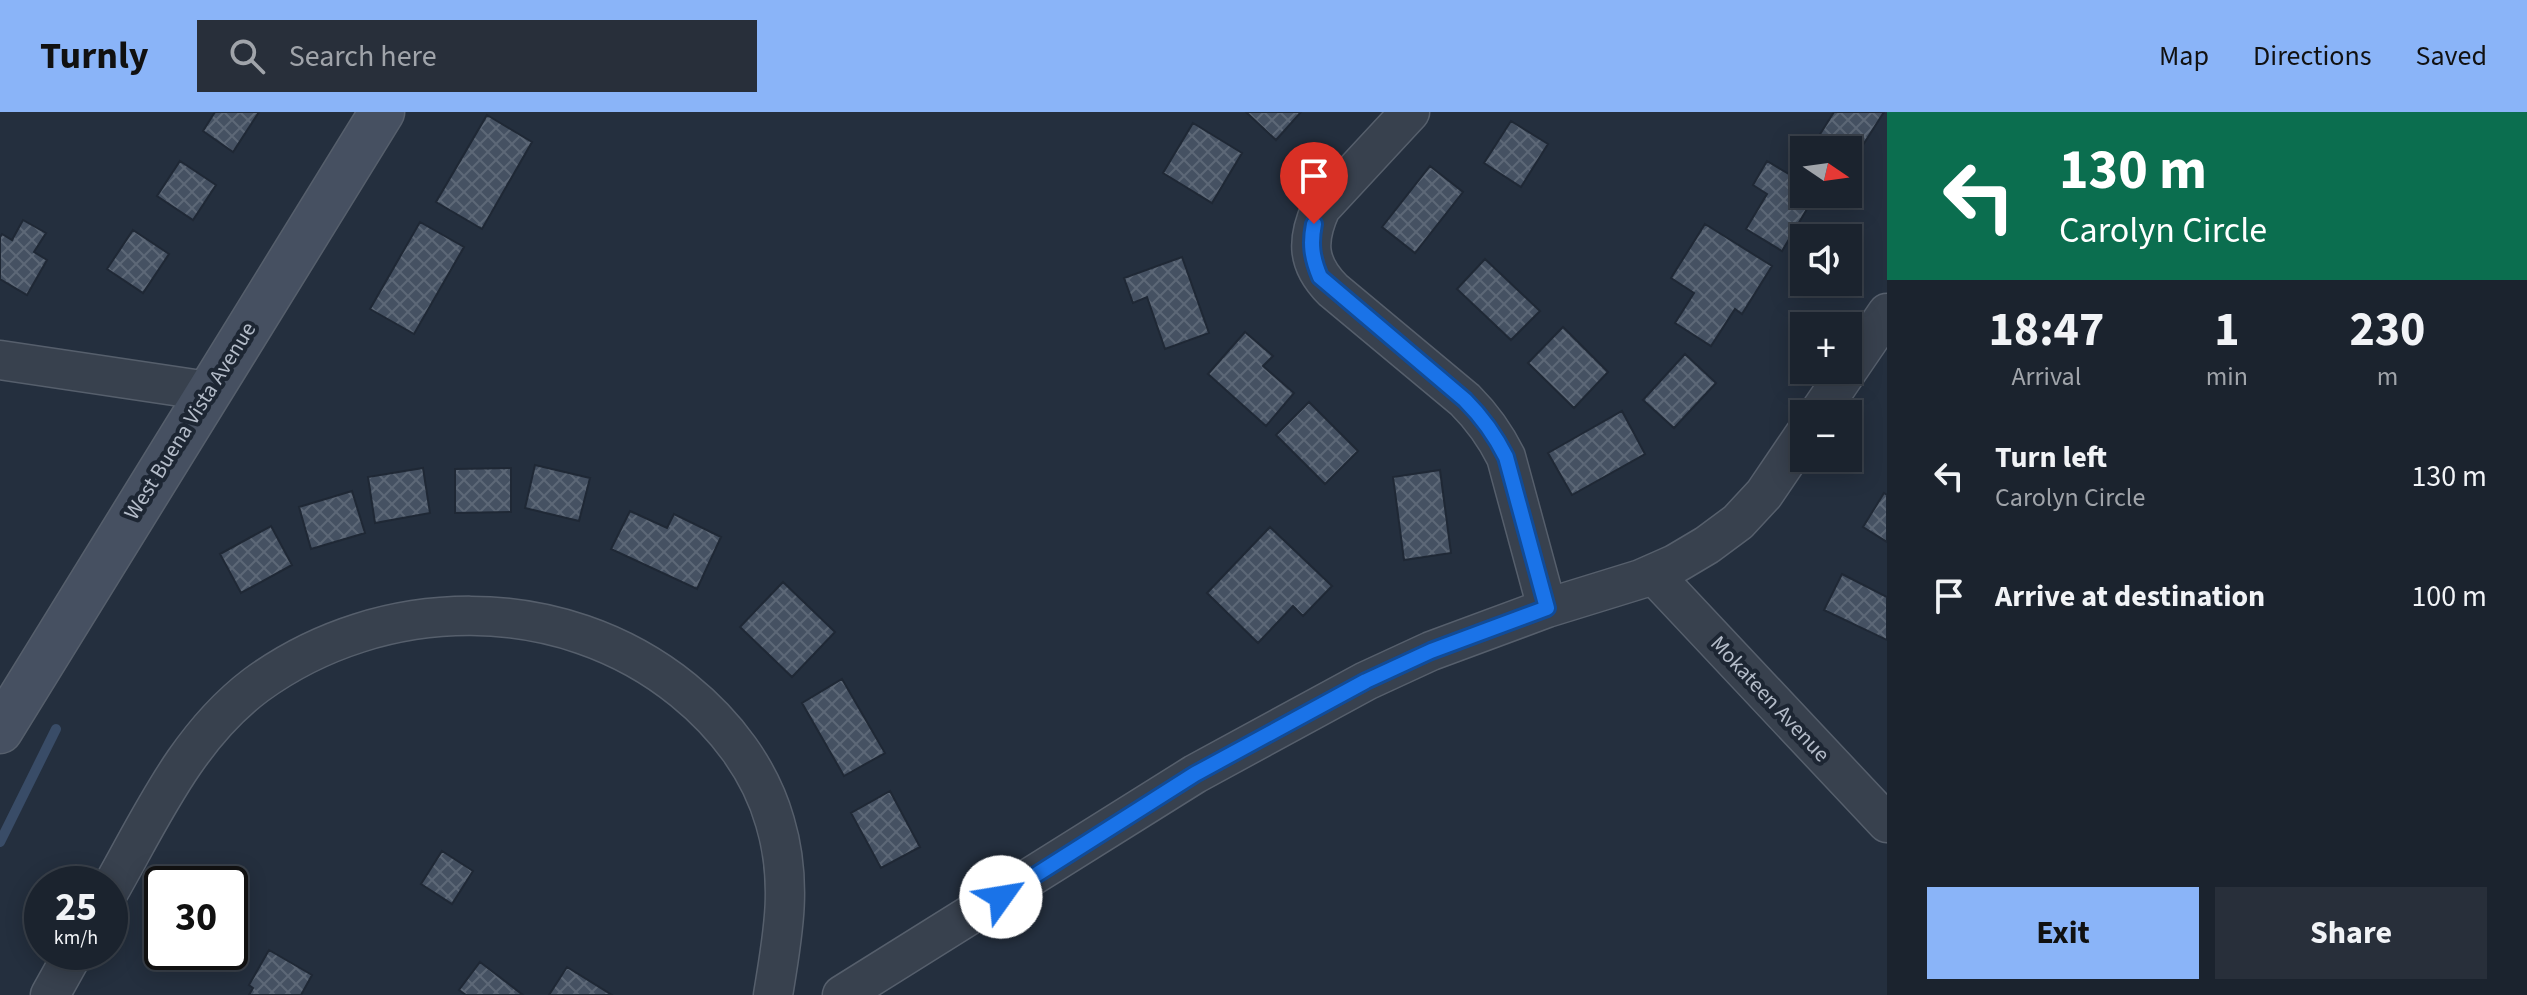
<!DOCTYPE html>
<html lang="en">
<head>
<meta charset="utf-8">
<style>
  :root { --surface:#1b232e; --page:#282f3a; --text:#f1f3f6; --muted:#a0a4aa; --line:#39404a; --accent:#8ab4f8 }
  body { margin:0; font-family:"Source Sans 3",sans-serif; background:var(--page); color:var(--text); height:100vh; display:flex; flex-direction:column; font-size:30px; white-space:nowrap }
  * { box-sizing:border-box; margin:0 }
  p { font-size:26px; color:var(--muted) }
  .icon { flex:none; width:44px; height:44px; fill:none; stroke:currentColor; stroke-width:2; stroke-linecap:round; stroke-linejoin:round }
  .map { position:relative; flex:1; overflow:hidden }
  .sheet { display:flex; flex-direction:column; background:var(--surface); width:640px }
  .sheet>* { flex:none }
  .top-card { background:#0b6e4f; color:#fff; overflow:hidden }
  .needle { width:52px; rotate:103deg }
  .tools { position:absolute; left:1790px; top:24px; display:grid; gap:16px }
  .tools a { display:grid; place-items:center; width:72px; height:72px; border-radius:0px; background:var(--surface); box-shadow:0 4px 20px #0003,0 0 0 2px var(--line); font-size:40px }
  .speed { position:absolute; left:24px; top:754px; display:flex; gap:16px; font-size:40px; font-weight:700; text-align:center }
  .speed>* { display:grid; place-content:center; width:104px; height:104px; border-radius:50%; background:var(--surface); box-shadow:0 4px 20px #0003,0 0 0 2px var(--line); line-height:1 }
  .speed small { font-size:20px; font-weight:400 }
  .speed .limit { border:4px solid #111; border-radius:12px; background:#fff; color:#111 }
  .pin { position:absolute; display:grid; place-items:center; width:68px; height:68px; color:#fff; margin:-82px -34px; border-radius:50% 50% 50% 0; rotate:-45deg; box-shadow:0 0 8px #0007 }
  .pin .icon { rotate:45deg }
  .me { position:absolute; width:88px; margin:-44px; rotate:58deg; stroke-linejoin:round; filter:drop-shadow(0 0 6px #0008) }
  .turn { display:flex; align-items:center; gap:28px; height:168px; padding:0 40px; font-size:36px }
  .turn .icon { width:104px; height:104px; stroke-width:2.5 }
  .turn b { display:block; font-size:56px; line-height:68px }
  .eta { display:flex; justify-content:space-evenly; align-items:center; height:136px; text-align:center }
  .eta b { font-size:48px; font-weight:700; line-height:56px }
  .button { display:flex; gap:16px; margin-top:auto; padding:16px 40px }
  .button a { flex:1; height:92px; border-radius:0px; background:var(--accent); color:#111; font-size:32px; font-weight:700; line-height:92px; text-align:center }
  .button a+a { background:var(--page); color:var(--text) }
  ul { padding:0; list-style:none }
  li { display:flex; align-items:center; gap:24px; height:120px; padding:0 40px }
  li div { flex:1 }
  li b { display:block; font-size:30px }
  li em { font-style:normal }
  header { display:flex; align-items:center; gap:48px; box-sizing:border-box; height:112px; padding:0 40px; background:var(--accent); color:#111 }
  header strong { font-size:38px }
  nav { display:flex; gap:44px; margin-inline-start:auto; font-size:28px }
  .search { width:560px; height:72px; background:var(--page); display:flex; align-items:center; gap:20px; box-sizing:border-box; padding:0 28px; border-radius:0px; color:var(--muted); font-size:30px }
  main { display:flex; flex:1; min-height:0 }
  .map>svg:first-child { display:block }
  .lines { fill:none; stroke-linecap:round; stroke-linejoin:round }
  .stream { stroke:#394c67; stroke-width:10 }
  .building { fill:url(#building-cross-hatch); stroke:#1f2835; stroke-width:2 }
  .street-casing { stroke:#565f6c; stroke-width:41 }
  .secondary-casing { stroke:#565f6c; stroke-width:47 }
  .street { stroke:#38414e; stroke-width:38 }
  .secondary { stroke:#465061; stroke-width:44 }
  .route-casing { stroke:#114b97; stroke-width:20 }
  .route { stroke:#1a73e8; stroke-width:14 }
  .labels { text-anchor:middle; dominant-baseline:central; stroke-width:8; stroke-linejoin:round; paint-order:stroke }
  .street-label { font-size:22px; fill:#b4bcc9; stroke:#1d2633 }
</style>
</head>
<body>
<header>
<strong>Turnly</strong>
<div class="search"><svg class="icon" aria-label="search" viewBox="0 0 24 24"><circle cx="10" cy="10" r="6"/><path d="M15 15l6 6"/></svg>Search here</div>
<nav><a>Map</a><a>Directions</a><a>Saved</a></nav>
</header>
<main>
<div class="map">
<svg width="1887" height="883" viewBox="0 0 1887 883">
  <defs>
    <pattern id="building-cross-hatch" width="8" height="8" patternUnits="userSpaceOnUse" patternTransform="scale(2)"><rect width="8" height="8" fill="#455162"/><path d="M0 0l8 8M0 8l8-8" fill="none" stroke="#5d6877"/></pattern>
  </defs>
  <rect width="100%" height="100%" fill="#242f3e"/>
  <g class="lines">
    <!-- stream -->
    <path class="stream" d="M0,730L56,617"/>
  </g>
  <!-- building -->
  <path class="building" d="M215,0H259L233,40L203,19Z
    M1246,0H1301L1276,28Z
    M1834,0H1884L1854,47L1848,43V38H1814L1820,29L1817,27Z
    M487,3L532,30L482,117L436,90Z
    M1511,9L1548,32L1521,75L1484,51Z
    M1193,11L1242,41L1212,91L1163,61Z
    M180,49L216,73L193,108L157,84Z
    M1767,49L1804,71V82H1816L1782,139L1746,117L1767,82L1753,73Z
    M1430,54L1463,80L1415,141L1382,115Z
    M23,108L46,121L34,140L47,148L27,183L0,167V125L2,122L12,128Z
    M420,110L464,135L414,222L370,197Z
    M1705,112L1772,154L1742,202L1735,197L1711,234L1675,211L1694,181L1671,166Z
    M133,118L169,142L143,181L107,157Z
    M1182,145L1209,221L1165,237L1147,185L1133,191L1124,166Z
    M1485,147L1540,199L1511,228L1457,177Z
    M1563,215L1608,260L1574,296L1528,251Z
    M1245,220L1273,244L1263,254L1294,281L1266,314L1208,262Z
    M1685,242L1716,271L1674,316L1643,288Z
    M1309,290L1358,339L1325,372L1276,323Z
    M1622,299L1645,342L1572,383L1548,341Z
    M535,353L590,366L579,409L525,396Z
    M423,356L430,401L375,411L368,365Z
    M511,356V400L455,401V357Z
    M1440,358L1451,441L1404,448L1393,365Z
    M352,379L365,421L311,437L299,395Z
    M1884,381L1887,383V430L1863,415Z
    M630,399L667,416L674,402L721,425L697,477L611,437Z
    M271,414L292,453L241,481L220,442Z
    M1270,415L1332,474L1303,504L1293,494L1258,531L1207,481Z
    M1842,462L1887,485V528L1824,498Z
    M783,470L835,520L792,565L740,515Z
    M842,567L885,641L844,664L802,591Z
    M890,679L920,735L881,756L851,701Z
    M442,739L473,759L452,792L421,772Z
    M269,838L312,863L301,883H249L253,876L249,873Z
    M480,850L523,883H466L459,878Z
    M567,855L612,883H549Z"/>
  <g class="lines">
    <defs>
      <path id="street" d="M1410,0L1321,96C1306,129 1307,152 1333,178L1465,288C1483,306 1495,323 1506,345L1547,496
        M0,248L208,279
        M1818,302L1887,201
        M1653,462L1887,711
        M110,778C152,704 187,625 256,573C382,481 561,479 683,578C725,612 760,657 775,710C793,770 783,823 773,883
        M50,883L74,840
        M842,883L1195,662L1366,569L1431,539L1547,496L1641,467L1675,452L1707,433L1738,410L1764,382L1804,323"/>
      <path id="secondary" d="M0,619L382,0"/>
    </defs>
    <!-- street casing -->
    <use href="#street" class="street-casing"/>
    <!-- secondary casing -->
    <use href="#secondary" class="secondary-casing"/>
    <!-- street -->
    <use href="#street" class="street"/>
    <!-- secondary -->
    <use href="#secondary" class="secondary"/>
  </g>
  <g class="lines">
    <defs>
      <path id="route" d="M1001,785L1195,662L1366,569L1431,539L1547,496L1506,345C1495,323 1483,306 1465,288L1320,165C1312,146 1310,132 1314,112"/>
    </defs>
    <!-- route casing -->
    <use href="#route" class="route-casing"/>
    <!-- route -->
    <use href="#route" class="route"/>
  </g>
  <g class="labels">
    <!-- street labels -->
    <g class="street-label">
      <text transform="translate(190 309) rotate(-58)">West Buena Vista Avenue</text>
      <text transform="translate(1770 587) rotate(47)">Mokateen Avenue</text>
    </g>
  </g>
</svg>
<div class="tools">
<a><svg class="needle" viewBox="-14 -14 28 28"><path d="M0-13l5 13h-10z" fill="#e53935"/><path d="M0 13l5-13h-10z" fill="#a0a4aa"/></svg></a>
<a><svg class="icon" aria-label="sound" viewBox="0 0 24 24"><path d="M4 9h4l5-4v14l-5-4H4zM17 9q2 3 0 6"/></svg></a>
<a>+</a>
<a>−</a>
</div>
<div class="speed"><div>25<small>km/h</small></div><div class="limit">30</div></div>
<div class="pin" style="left:1314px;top:112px;background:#d93025"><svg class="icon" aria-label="arrive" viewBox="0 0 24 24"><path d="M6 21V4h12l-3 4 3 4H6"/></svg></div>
<svg class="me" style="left:1001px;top:785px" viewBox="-20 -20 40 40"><circle r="19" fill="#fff"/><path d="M0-13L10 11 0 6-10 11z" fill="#1a73e8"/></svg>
</div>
<section class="sheet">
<div class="top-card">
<div class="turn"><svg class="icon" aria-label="left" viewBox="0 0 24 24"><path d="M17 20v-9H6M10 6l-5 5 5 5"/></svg><div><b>130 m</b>Carolyn Circle</div></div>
</div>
<div class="eta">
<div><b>18:47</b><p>Arrival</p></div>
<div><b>1</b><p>min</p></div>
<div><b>230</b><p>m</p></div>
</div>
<ul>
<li><svg class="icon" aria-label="left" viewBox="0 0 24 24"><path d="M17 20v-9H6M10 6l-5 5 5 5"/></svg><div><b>Turn left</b><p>Carolyn Circle</p></div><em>130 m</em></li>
<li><svg class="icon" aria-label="arrive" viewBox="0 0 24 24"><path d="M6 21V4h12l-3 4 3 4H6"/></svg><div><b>Arrive at destination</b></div><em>100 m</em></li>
</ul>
<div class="button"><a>Exit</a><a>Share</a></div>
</section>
</main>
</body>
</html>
